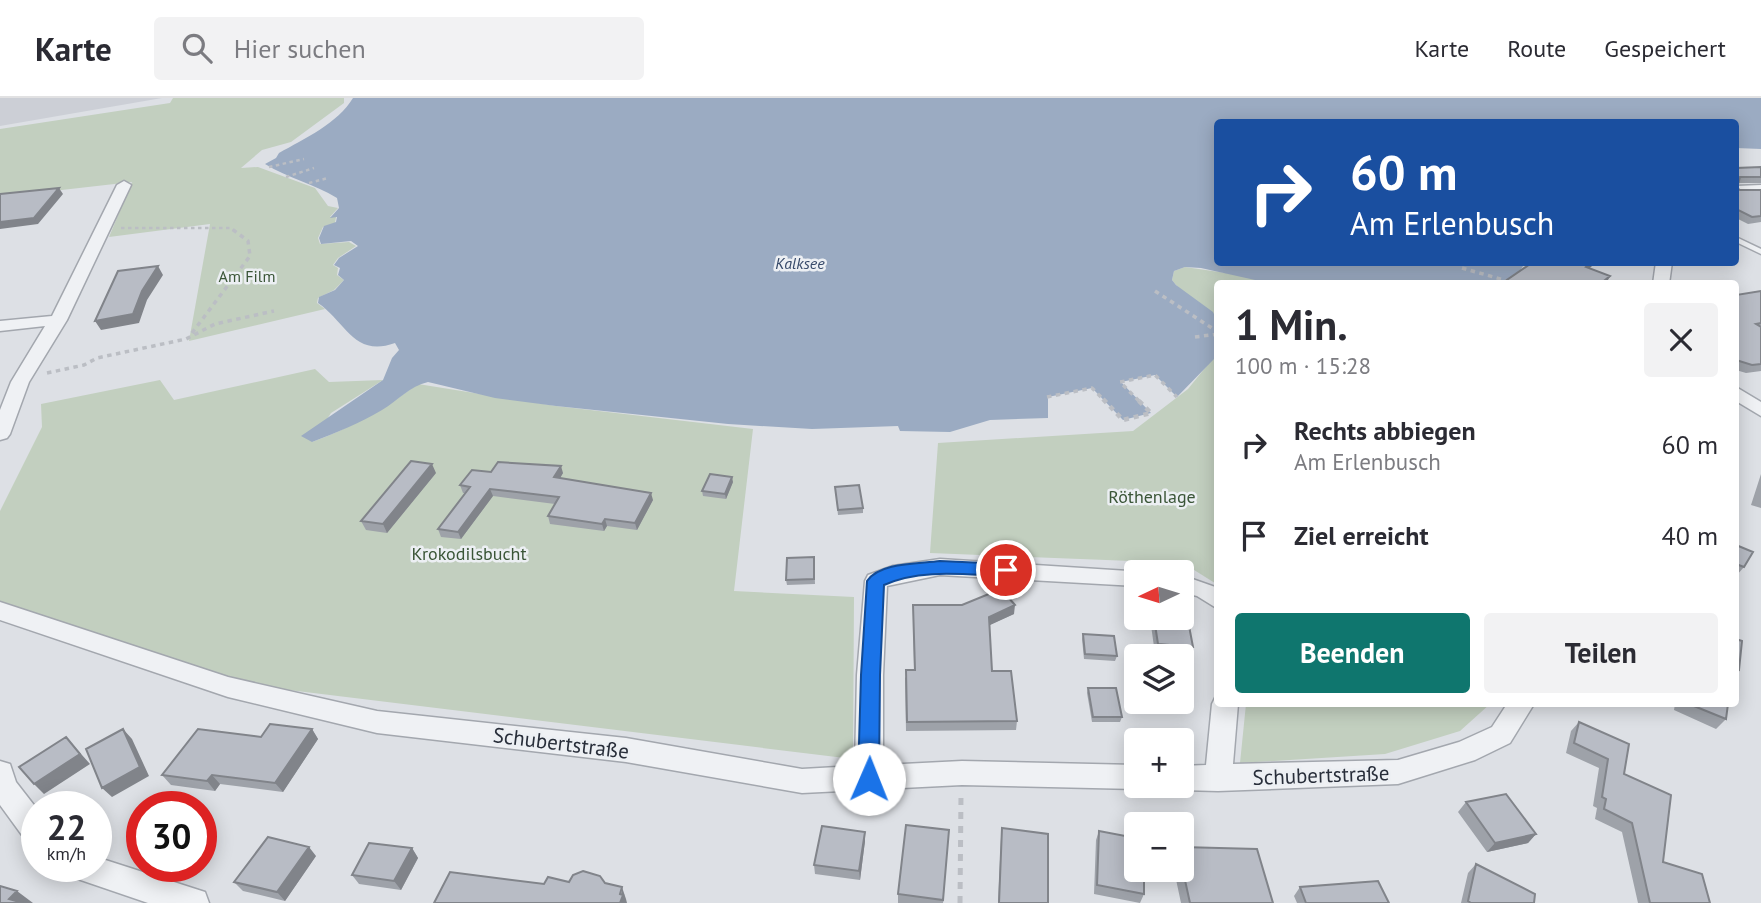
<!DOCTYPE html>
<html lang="de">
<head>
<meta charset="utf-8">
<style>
  :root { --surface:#fff; --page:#f2f2f3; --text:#2b2b33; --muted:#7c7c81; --line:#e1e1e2; --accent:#0f766e }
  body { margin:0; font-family:"PT Sans",sans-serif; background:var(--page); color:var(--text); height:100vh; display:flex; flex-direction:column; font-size:26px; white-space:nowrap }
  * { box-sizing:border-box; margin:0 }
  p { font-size:23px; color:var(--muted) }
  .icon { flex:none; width:38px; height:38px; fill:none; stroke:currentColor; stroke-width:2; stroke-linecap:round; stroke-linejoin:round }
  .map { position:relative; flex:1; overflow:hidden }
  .panel { position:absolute; left:1214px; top:182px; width:525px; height:427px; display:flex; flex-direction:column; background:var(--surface); border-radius:7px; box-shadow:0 4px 18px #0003 }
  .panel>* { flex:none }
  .top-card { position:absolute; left:1214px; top:21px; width:525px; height:147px; border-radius:7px; box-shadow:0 4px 18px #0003; background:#1a4fa0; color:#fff; overflow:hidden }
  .needle { width:46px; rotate:266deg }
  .buttons { position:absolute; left:1124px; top:462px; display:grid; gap:14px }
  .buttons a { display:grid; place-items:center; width:70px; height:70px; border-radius:7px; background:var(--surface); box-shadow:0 4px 18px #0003; font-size:35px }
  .speed { position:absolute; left:21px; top:693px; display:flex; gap:14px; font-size:35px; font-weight:700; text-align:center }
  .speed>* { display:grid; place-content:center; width:91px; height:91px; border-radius:50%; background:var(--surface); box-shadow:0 4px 18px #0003; line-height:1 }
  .speed small { font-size:18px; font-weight:400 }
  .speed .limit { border:10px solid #d22; background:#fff; color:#111 }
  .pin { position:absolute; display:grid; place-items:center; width:60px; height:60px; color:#fff; margin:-30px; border:4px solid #fff; border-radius:50%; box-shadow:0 2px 7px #0007 }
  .me { position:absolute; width:77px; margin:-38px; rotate:1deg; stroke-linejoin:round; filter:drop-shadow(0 0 5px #0008) }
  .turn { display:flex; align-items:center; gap:24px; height:147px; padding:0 21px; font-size:32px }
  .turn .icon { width:91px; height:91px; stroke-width:2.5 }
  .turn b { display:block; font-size:49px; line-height:60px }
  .round { display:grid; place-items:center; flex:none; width:74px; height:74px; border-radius:7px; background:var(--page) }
  .head { display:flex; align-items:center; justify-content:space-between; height:119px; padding:0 21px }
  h1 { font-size:42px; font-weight:800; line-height:52px }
  .primary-button { display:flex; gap:14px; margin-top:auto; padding:14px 21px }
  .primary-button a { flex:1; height:80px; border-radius:7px; background:var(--accent); color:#fff; font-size:28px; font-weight:800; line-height:80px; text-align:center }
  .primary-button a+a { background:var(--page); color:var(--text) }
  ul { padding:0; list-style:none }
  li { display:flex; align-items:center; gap:21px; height:91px; padding:0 21px }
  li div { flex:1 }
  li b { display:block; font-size:26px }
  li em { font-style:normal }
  header { display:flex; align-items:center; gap:42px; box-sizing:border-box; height:98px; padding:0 35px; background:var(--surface); border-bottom:2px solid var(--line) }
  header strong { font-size:33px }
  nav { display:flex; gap:38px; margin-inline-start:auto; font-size:24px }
  .search { width:490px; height:63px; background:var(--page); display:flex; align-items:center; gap:18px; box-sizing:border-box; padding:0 24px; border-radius:7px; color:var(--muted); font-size:26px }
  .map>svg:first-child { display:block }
  .built { fill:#cccfd6 }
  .green { fill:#c2cfbf }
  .water { fill:#9babc2 }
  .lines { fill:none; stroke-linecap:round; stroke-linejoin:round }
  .service-casing { stroke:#a3a7ae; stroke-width:3 }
  .minor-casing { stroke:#a3a7ae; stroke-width:3 }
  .path-far3 { stroke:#bbbec4; stroke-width:2.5; stroke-dasharray:3.5 3.5; stroke-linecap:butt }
  .path-far2 { stroke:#bbbec4; stroke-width:3.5; stroke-dasharray:4.5 4.5; stroke-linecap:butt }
  .path-far1 { stroke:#bbbec4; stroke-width:4.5; stroke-dasharray:5 5; stroke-linecap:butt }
  .path { stroke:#bbbec4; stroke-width:5; stroke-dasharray:7 7; stroke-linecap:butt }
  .service { fill:#eff1f4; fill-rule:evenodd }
  .minor { fill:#eff1f4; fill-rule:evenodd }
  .wall { fill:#9ea2a9 }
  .shaded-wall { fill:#81848a }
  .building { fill:#b8bcc5; stroke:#81848a; stroke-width:2 }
  .route { fill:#1a73e8; stroke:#114b97; stroke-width:2 }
  .labels { text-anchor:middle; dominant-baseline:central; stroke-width:5; stroke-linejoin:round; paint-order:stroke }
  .far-water-label { font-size:16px; font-style:italic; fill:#374a6a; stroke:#eceff3 }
  .far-park-label { font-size:16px; fill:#3a5537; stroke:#eceff3 }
  .park-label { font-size:18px; fill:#3a5537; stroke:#eceff3 }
  .near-street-label { font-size:21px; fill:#282e3a; stroke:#eceff3 }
</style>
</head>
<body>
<header>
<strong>Karte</strong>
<div class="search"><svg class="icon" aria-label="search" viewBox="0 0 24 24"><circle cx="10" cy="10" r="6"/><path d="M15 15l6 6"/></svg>Hier suchen</div>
<nav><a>Karte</a><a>Route</a><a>Gespeichert</a></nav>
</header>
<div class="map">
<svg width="1761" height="805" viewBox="0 0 1761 805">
  <rect width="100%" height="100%" fill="#dde0e5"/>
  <!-- built -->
  <path class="built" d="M0,0H162L0,28Z"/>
  <!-- green -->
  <path class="green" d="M173,0H344V5L291,44L262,52L241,70L258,69L315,90L328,108L338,110L330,119H336L335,125L323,129L318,140L320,146L349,144L356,148L338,160L333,167L338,170L337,177L344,182L334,192L318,200L317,205L325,211L189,243L210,126L109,139L132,84L0,99V31L170,5Z
    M1185,169L1253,179L1273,185L1218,186V225C1209,205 1185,200 1172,182L1174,173Z
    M1218,254V487L1183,465L930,455L938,345L1133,333L1188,291Z
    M315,271L329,284L383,282L331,315L312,344C351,330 385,310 418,286L556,308L753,331L734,493L854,499L853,661L223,584L0,516V413L42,329L41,306L160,282L174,302Z
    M1246,606H1490L1460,633L1385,656L1240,665Z"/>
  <!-- water -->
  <path class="water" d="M353,0H1761V51L1736,50V24H1218V164L1525,165L1511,186H1273L1201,170L1185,169L1174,173L1172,182L1176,187L1213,214L1218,225V254L1214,261L1177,299L1155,277L1121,284L1151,315L1123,322L1092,290L1048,299V320L990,322L950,334L900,333L898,328L812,331L728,326L556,308L495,300L428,284C410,288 397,303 382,312C360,325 336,335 312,344L301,338L383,282L392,260L399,252L395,245C354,260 346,224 318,205L319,199L335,192L344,182L338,177L340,170L334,167L339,160L358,148L351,143L321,146L319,140L324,128L336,124L337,119L330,120L339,110L337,100C314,86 288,80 265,66L276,60L279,55C304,41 338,25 353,0Z"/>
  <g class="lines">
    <defs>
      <path id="service" d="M1736,139L1761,151V156L1736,144Z"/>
      <path id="minor" d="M124,83L131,87L67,222L29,284L10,336L7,340L0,342V312L11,284L45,228L0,233V223L52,218L117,87Z
        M1761,87V95L1736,96V88Z
        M1656,164H1672L1669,186H1653Z
        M1736,289L1761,304V318L1736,303Z
        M940,461L1144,474H1136V488L940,477L887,488L883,577V667L962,663L1136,667V688H1146L1136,691L962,687L802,695L626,664L377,635L228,599L0,522V504L228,579L377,613L626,640L802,671L855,668L857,577L865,483L868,477L893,468Z
        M1181,477L1218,490V511L1197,498L1181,494Z
        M1216,598H1218V606H1238L1233,666L1398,662L1459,644L1492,629L1507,606H1534L1510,645L1475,662L1398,686L1218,693L1181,692L1171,689L1181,688V668L1206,667L1212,606Z
        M0,663L10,666L16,684L37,711V747L27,744L0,707Z
        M96,759L205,794L209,805H148L69,778L65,768H96Z"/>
    </defs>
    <!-- service casing -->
    <use href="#service" class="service-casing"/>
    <!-- minor casing -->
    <use href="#minor" class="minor-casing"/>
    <!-- path-far3 -->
    <path class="path-far3" d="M269,69L304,61
      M286,79L314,70
      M309,85L328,80
      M121,130H230L235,133"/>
    <!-- path-far2 -->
    <path class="path-far2" d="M1462,170L1511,184
      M1155,193L1218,234
      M192,235L250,158L248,143L232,131
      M1195,239L1218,236
      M47,275L84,267L97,260L186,241L215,226L274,213
      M1047,299L1092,290L1105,303
      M1139,303L1120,284L1155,277L1177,299"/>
    <!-- path-far1 -->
    <path class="path-far1" d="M1103,301L1123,322L1151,315L1137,301"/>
    <!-- path -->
    <path class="path" d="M960,805L961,696"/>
    <!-- service -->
    <use href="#service" class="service"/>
    <!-- minor -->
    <use href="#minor" class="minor"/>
  </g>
  <!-- wall -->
  <path class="wall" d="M1761,69V85H1738L1737,90L1740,92H1761V124L1748,126L1736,120V70Z
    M1761,193V273L1746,275L1736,272V197Z
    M491,374L563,375L560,380L653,402L637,432L607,428L604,433L550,426L548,418L555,406L493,398L461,441L441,439L438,431L465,395H463L460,387Z
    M436,375L387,435L366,432L361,423Z
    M1761,376V410L1751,407Z
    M733,384L726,401L703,398L702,393Z
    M835,389L863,410V415L838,417Z
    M1736,447L1744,469L1736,478Z
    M814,459L815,486L787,487L786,482Z
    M913,507L1014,516L989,527L992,573L1017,623L1016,632L906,633L905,580L914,572Z
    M1150,520H1181L1193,549L1189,559L1155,556Z
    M1083,536L1117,558L1115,563L1084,561L1082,541Z
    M1088,590L1122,619L1120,624H1092L1087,595Z
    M1675,606H1728L1726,621L1716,631L1674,612Z
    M1579,624L1624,676L1663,764L1710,805H1638L1622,734L1595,721L1597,710L1593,708L1599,670L1566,655L1571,633Z
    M312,631L318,641L283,694L220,686L215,693L171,687L162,677L261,639Z
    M1466,704L1536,736L1528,745L1487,754L1458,714Z
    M1002,730L1048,805H998L1001,740Z
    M949,732L943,805H898V796Z
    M1099,733L1144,796L1140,805L1094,796L1096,742Z
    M865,734V743L860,782L815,776L814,767Z
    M1181,749L1273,805H1181L1174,772H1181Z
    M412,750L418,760L401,792L359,786L352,777Z
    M316,758L285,803L243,793L234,784Z
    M1476,766L1534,805H1461L1468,775Z
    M1300,789L1389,805H1297L1294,798Z"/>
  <!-- shaded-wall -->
  <path class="shaded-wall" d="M59,90L63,96L38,126L0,131V124Z
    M1592,164H1597L1581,177L1586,169Z
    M158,168L163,177L147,202L139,225L101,232L95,223L142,193Z
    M1610,178L1606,186H1600Z
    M432,366L436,375L387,435L383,426Z
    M561,368L563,375L556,387L554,379Z
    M732,379L733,384L726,401L725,396Z
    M490,391L493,398L461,441L458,434Z
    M651,395L653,402L637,432L635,425Z
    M605,421L607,428L604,433L602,426Z
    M1015,507L1014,516L988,528L989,519Z
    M123,631L132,641L149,678L112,699L102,690Z
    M312,631L318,641L283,694L275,685Z
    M66,639L90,666L44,696L34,686Z
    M212,677L220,686L215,693L207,683Z
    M865,734V743L860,782L859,773Z
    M1536,736L1528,745L1487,754L1495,745Z
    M309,749L316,758L285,803L277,794Z
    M412,750L418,760L401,792L394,783Z
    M622,789L626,801L627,805H620Z
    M17,793L33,805H14L9,801Z"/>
  <!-- building -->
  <path class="building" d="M1761,69V79H1740L1737,90L1740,92H1761V118L1752,119L1736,111V70Z
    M59,90L34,120L0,124V96Z
    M1533,164H1592L1586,169L1610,178L1600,186H1501Z
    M158,168L142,193L133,216L95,223L118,173Z
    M1761,193V225L1756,226L1761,229V266L1752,267L1736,262V197Z
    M411,363L432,366L383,426L361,423Z
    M498,364L561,368L554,379L651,395L635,425L605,421L602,426L548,418L559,399L490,391L458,434L438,431L470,389L460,387L472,372L491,374Z
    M710,376L732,379L725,396L702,393Z
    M859,387L863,410L838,412L835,389Z
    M1736,447L1753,454L1744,469L1736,466Z
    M814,459V481L786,482L787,460Z
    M1001,491L1015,507L989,519L992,573H1011L1017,623L907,624L906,572H915L913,507H962Z
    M1181,512H1186L1193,549L1158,546L1154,520H1181Z
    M1083,536L1114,538L1117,558L1085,556Z
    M1736,541L1742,543L1739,572L1736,571Z
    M1088,590H1116L1122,619H1093Z
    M1689,606H1728L1726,621Z
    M1579,624L1629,646L1624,676L1671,697L1663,764L1702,776L1710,805H1650L1632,725L1604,711L1606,701L1602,699L1608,661L1574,645Z
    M270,626L312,631L275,685L212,677L207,683L162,677L198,631L261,639Z
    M123,631L140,669L102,690L86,651Z
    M66,639L80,656L34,686L19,669Z
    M1506,696L1536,736L1495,745L1466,704Z
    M906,727L949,732L943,802L898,796Z
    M822,728L865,734L859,773L814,767Z
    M1002,730L1048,736V805H999Z
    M1099,733L1136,740V772H1144V796L1097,787Z
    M268,739L309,749L277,794L234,784Z
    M369,745L412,750L394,783L352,777Z
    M1181,749L1257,751L1273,805H1190L1181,764Z
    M1476,766L1535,796L1534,805H1471L1468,803Z
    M583,773L600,778L605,785L622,789L620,796L623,797L620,805H434L450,774L544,786L548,779L569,784L573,777Z
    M1378,783L1389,805H1306L1300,789Z
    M0,788L17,793L9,801L23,805H0Z"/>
  <!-- route -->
  <path class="route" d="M940,463L1006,466L1015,472L1006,478C967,477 921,470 884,487L880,577L879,681L876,687L869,690L861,687L858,681L861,577L867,483C880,464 919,466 940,463Z"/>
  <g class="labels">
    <!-- far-water labels -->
    <g class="far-water-label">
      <text x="800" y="165">Kalksee</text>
    </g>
    <!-- far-park labels -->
    <g class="far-park-label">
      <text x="247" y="178">Am Film</text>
    </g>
    <!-- park labels -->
    <g class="park-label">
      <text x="1152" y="398">Röthenlage</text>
      <text x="469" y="455">Krokodilsbucht</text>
    </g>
    <!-- near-street labels -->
    <g class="near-street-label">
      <text transform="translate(561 645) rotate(7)">Schubertstraße</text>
      <text transform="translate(1321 677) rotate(-2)">Schubertstraße</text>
    </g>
  </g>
</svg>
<div class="buttons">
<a><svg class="needle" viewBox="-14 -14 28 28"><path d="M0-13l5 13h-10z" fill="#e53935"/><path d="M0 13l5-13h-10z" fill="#7c7c81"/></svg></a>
<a><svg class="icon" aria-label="layers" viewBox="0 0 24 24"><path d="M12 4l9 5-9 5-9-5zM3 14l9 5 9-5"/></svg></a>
<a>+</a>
<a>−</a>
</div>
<div class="speed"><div>22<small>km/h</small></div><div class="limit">30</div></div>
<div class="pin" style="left:1006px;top:472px;background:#d93025"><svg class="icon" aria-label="arrive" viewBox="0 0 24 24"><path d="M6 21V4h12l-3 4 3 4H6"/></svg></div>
<svg class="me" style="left:869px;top:681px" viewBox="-20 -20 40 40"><circle r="19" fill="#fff"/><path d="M0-13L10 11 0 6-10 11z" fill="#1a73e8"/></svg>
<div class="top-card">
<div class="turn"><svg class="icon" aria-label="right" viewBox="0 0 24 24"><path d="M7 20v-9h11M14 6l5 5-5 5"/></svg><div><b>60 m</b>Am Erlenbusch</div></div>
</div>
<section class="panel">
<div class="head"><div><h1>1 Min.</h1><p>100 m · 15:28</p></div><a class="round"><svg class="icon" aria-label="close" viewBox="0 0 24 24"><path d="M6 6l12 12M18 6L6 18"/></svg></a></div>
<ul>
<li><svg class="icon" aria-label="right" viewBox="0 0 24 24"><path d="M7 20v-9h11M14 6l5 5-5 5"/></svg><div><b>Rechts abbiegen</b><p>Am Erlenbusch</p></div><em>60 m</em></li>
<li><svg class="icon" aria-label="arrive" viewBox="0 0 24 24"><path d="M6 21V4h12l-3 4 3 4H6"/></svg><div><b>Ziel erreicht</b></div><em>40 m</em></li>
</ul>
<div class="primary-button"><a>Beenden</a><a>Teilen</a></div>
</section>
</div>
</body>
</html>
